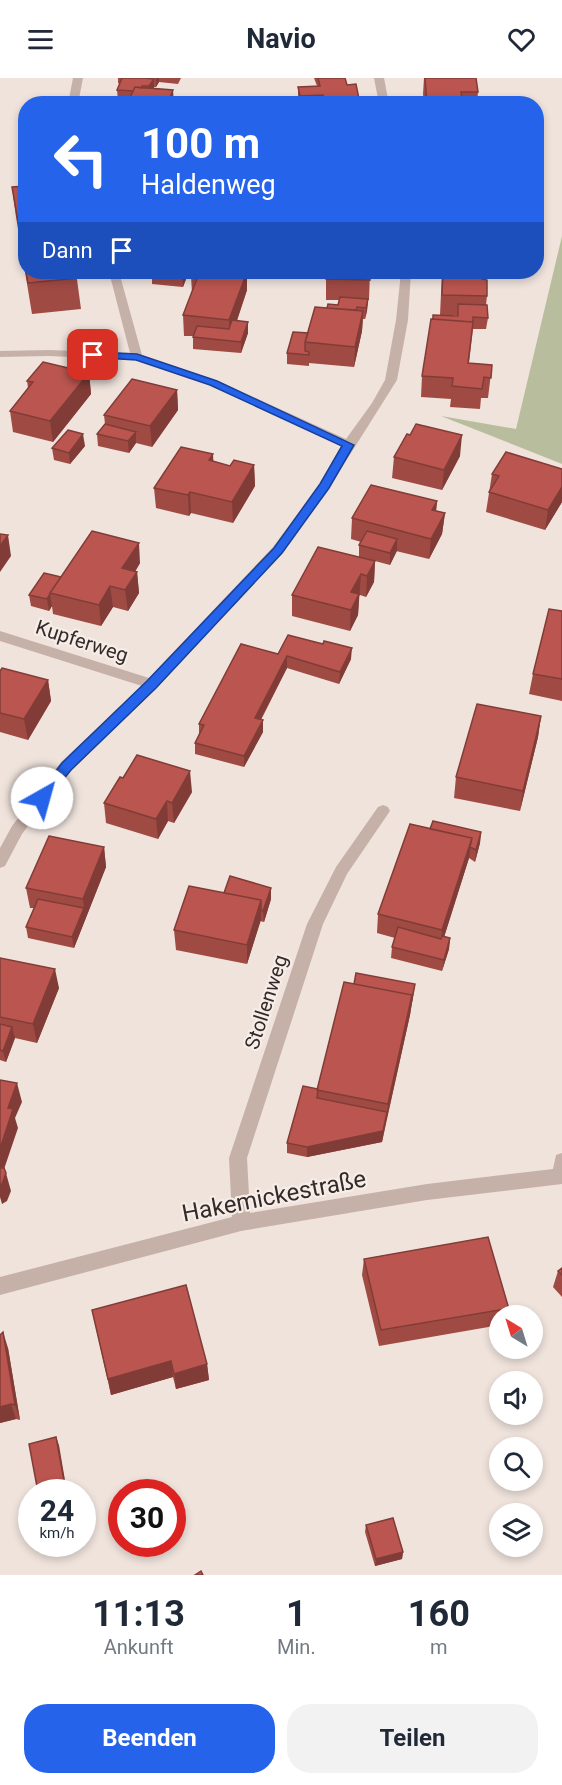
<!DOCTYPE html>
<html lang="de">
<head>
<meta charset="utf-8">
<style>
  :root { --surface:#fff; --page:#f2f2f3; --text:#1f2937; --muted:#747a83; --accent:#2563eb }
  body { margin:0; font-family:Roboto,sans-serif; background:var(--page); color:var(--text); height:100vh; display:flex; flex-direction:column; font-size:22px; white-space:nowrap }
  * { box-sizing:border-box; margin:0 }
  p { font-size:20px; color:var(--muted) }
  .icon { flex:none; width:33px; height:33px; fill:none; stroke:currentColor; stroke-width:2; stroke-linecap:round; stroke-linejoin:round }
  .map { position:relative; height:1497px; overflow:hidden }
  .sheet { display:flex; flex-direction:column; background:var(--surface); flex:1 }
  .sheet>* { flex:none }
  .banner { position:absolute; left:18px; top:18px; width:526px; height:183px; border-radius:24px; box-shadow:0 3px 9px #0003; background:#2563eb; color:#fff; overflow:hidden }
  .needle { width:39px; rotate:322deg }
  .buttons { position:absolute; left:489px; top:1227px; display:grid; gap:12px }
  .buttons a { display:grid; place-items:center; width:54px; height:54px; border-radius:50%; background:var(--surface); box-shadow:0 3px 9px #0003; font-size:30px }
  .speed { position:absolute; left:18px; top:1401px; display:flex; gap:12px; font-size:30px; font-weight:700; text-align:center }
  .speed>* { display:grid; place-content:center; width:78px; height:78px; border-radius:50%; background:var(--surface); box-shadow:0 3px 9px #0003; line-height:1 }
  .speed small { font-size:15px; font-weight:400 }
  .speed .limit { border:9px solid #d22; background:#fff; color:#111 }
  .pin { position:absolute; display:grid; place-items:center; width:51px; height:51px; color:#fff; margin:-26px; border-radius:12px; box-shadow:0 3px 9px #0006 }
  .me { position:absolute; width:66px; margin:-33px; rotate:38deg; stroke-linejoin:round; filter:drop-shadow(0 0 4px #0008) }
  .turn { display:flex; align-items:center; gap:21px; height:126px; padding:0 24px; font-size:27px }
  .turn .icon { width:78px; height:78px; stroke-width:2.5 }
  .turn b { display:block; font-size:42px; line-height:51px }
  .then { display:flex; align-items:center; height:57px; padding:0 24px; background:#0003; gap:12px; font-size:22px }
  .eta { display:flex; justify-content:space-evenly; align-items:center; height:102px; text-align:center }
  .eta b { font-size:36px; font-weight:700; line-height:42px }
  .action { display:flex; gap:12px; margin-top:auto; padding:12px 24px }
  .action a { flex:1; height:69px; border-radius:24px; background:var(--accent); color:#fff; font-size:24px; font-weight:700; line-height:69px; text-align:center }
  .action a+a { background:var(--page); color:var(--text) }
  header { display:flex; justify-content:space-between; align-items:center; height:78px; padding:0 24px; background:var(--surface); font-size:27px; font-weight:700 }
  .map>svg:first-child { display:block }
  .green { fill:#b8bd9d }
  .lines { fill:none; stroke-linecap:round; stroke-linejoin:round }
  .minor { fill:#c6b1a9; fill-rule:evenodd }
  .wall { fill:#a04a44 }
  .shaded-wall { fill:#823c37 }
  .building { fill:#ba564f; stroke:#823c37; stroke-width:1.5 }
  .route { fill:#2563eb; stroke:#184099; stroke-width:1.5 }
  .labels { text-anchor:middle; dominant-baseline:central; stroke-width:4.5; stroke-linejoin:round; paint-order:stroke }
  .street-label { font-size:20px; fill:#342a28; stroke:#f7ede8 }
  .near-street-label { font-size:24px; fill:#342a28; stroke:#f7ede8 }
</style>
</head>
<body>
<header><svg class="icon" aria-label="menu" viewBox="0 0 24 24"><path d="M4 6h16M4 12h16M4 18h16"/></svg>Navio<svg class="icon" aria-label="heart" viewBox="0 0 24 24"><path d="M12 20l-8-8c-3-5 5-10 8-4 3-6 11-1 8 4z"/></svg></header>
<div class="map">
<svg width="562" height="1497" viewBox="0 0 562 1497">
  <rect width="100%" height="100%" fill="#efe3dc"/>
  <!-- green -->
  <path class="green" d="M562,158V386L441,338L516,351Z"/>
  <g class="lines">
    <!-- minor -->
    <path class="minor" d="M73,0H83L78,26H68Z
      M374,0H384L389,26H379Z
      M109,194H119L142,277L218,303L346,361L372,325L385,302L396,242L401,194H411L408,242L397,302L329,410L283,475L157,609L71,692L22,756L5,788L0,790V770L12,748L61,684L142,608L0,563V553L149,600L273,469L320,406L341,368L210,307L136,282L49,278L0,279V273L49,272L130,275Z
      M383,727L388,729L390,733L347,796L323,846L247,1080L250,1135L427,1106L553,1091L556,1077L562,1075V1106L427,1122L241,1153L0,1217V1199L232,1139L229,1080L307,846L336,789L378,729Z"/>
  </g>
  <!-- wall -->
  <path class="wall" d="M118,0H181L178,6L159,4L156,9H154L128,23H118L117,12L120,6L118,5Z
    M314,0H349H345L347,7L360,26H299L298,20V9L317,8Z
    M424,0H476L478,14L477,26H424L423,16Z
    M26,108V194H76L81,231L32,236L16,139L12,109Z
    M152,194H189L183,209L152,206Z
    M193,194H247V212L237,243L248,244V255L241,275L193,271V258H184L183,237L192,215L191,198Z
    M283,194H370L369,222H368L367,233L365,241H363L362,253L354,289L309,285V288L287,286V275L308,255L327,230L338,227L339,222H326V198V200H283Z
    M442,194L482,201L487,218L486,227L488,240L486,251H473L469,285L492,287L488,320H481L480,331L450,329L451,321L421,319L422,298L433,241L457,238V237H440Z
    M89,295L91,316L53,364L13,354L10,333L28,310L27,303Z
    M177,312L178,332L152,369L136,365L129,375L98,368L97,356L105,346L104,337Z
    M85,368L70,386L54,382L52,370Z
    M213,376V383L230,388L254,387L255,408L233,445L191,435L189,438L156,430L154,410Z
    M460,378L442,412L392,400L394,379Z
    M562,391V424L545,452L486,434L492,396Z
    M437,423L436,433L445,435L442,456L429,481L396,473L390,487L375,483L374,504L366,519L360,517L359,518L358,537L350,553L292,538V517L359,479V467L361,464L351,461L352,440Z
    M140,485L135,494H137L139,515L128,533L113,529L101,548L53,536L52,528L49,533L31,528L29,517L61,499Z
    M562,533V623L529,616L533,596Z
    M323,566L351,581L339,606L287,590L261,642H263V654L244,689L195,676V665L199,656V646L278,576Z
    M0,593L48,602L51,623L28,662L0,654Z
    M541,638L538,659L520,733L454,720L456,699Z
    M123,700L192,714L174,745L168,743L158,761L106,745L104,725Z
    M430,751L481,754L480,765L475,784L469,780L444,859L450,860L449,871L442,893L391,880L392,869L395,860L377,855L378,836Z
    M104,769L106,789L74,870L28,860L26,849L34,830H30L26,810Z
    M271,810V821L264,844L260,843L247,886L176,872L174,852L224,815Z
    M0,880L59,910L37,965L15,960L6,984L0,982Z
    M354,906H415L410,937L382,1064L307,1079L287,1075V1065L318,1011Z
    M488,1159L511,1238H500V1247L379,1268L362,1197L364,1181Z
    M562,1190V1219L553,1209L558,1193Z
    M92,1232L207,1286L209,1302L176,1311L173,1299L111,1317Z
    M8,1270L20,1342L16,1341L0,1345Z
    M366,1447L403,1474L402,1481L375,1488L365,1454Z"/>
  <!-- shaded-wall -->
  <path class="shaded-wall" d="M156,0H159V4L156,9Z
    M154,1V12L150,19L149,8Z
    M173,12L174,26H167Z
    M184,194H187V198L183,209L182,197Z
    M247,194V212L230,262L229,242Z
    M368,221L367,233L365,241L366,230Z
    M363,233L362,253L354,289L355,269Z
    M248,244V255L241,275V264Z
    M89,295L91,316L53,364L50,343Z
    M177,312L178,332L152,369L150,348Z
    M136,354V365L129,375L128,363Z
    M83,356L85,368L70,386L69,375Z
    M462,357L460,378L442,412L444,392Z
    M213,376L214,396L209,382Z
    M254,387L255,408L233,445L232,424Z
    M562,409V424L545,452L548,432Z
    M190,414L191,435L189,438L188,417Z
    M437,423L435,444L432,432Z
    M445,435L442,456L429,481L431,461Z
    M8,457L11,478L0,494V468Z
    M397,461V473L390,487V475Z
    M139,465L140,485L124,511L122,490Z
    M375,483L374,504L366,519L367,498Z
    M137,494L139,515L128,533L125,512Z
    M361,496L358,537L350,553L351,514Z
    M110,508L113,529L101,548L99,527Z
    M50,516L52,528L49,533L47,521Z
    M352,570L351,581L339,606L340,594Z
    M287,578V590L255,652V640Z
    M48,602L51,623L28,662L24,641Z
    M541,638L538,659L520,733L523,713Z
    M263,642V654L244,689V678Z
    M190,693L192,714L174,745L172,725Z
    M167,723L168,743L158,761L156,741Z
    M481,754L480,765L475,784L476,772Z
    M472,760L469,780L440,872L442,852Z
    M104,769L106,789L74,870L72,859L84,830L83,821Z
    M271,810V821L264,844L263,833Z
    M261,822V842L247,886V867Z
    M450,860L449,871L442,893L444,882Z
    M55,891L59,910L37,965L33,946Z
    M415,906L410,937L386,1044L388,1026Z
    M12,949L15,960L6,984L3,973Z
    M17,1005L22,1024L15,1040L18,1050L0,1103V1071L8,1030Z
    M387,1034L386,1044L382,1064L307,1079V1069Z
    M6,1095L11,1113L7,1123L2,1126L0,1119V1107Z
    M3,1254L8,1270L20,1342L15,1327Z
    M171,1283L173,1299L111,1317L108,1301Z
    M207,1286L209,1302L176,1311L174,1296Z
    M11,1326L16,1341L0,1345V1329Z
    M56,1359L59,1367L67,1414H66Z
    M55,1466H77V1467L50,1475L47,1468Z
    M403,1474L402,1481L375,1488L376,1481Z"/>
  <!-- building -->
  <path class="building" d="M122,0H144L154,1L149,8H142L141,10L135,9L133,13L117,12Z
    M318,0H345L347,7L356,6L360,26H325L323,17L300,18L298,9L320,8Z
    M425,0H476L478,14H461L463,26H427Z
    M135,9L173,12L167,26H127Z
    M26,108V189L12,109Z
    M26,194H76L78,200L28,205Z
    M152,194H184L182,197Z
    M193,194H247L229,242L183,237L198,198H191Z
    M326,194H370V202L326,201Z
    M443,194H482V201L487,202V218L442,217Z
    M340,219L368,221L366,230L357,229L356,232L327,230L328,226L338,227Z
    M458,226L487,227L488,240L473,239V244L433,241V237L458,238Z
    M315,229L363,233L355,269L305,264Z
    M431,241L473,244L468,285L492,287L491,300L484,299L482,311L452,308L453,300L422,298Z
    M232,242L248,244L241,264L193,259L197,248L229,251Z
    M293,254L308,255L305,264V273L309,274V277L287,275Z
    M43,284L89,295L50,343L10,333L33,304L27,303Z
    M132,301L177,312L150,348L104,337Z
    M105,346L136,354L128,363L97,356Z
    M416,346L462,357L444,392L394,379L407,356L410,357Z
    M68,352L83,356L69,375L52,370Z
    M181,369L213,376L209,382L230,388L234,382L254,387L232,424L190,414L188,417L154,410Z
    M506,374L562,391V409L548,432L489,414L499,398L492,396Z
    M371,407L437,423L432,432L445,435L431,461L352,440Z
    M92,453L139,465L122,490L137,494L125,512L110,508L99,527L50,515Z
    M367,453L397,461L390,475L359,467Z
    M0,456L8,457L0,468Z
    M318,469L375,483L367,498L361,496L351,514L359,516L351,532L292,517Z
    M44,495L61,499L50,515V516L47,521L29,517Z
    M549,531L562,533V601L533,596Z
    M288,557L323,566L324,563L352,570L340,594L287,578L255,640L263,642L244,678L195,665L204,647L199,646L241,566L278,576Z
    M2,590L48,602L24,641L0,635V593Z
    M477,626L541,638L523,713L456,699Z
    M137,677L190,693L172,725L167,723L156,741L104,725L120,699L123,700Z
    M433,743L481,754L476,772L470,769L472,760L430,751Z
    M410,746L472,760L442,852L378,836Z
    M49,758L104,769L83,821L26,810Z
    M230,798L271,810L263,833L261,832V822L224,815Z
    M189,808L261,822L247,867L174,852Z
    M38,821L84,830L72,859L26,849Z
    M398,849L441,861L442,858L450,860L444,882L392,869Z
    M0,880L55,891L33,946L0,939Z
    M356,895L415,906L411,926L412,917L354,906Z
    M344,904L412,917L388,1026L317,1012Z
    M0,946L12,949L3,973L0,972Z
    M0,1002L17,1005L8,1030L13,1031L0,1071Z
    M303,1008L318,1011L317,1020L387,1034L383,1053L307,1069L287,1065Z
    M0,1090H4L6,1095L2,1106L0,1107Z
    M488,1159L511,1238H506L505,1231L381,1252L364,1181Z
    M562,1190V1197L558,1193Z
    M186,1207L207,1286L174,1296L171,1283L108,1301L92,1232Z
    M3,1254L15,1327L11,1326L0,1329V1257Z
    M56,1359L66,1414H38L29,1366Z
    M393,1440L403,1474L376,1481L366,1447Z
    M201,1493L203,1497H195Z"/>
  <!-- route -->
  <path class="route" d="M93,274L137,276L217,303L354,367L329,410L282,475L156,610L71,692L46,723L42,725L35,720L62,685L147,603L274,470L320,406L342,368L210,307L136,282L89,279V275Z"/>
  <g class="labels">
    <!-- street labels -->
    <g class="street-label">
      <text transform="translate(82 563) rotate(18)">Kupferweg</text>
      <text transform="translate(266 924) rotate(-72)">Stollenweg</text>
    </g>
    <!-- near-street labels -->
    <g class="near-street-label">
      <text transform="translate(274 1118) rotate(-11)">Hakemickestraße</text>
    </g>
  </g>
</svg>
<div class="buttons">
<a><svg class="needle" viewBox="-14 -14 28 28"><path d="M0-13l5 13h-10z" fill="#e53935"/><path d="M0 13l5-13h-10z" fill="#747a83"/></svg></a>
<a><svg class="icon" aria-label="sound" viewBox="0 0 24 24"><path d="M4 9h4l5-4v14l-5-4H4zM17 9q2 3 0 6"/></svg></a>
<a><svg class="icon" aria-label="search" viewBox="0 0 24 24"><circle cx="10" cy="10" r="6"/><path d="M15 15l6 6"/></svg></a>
<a><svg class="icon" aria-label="layers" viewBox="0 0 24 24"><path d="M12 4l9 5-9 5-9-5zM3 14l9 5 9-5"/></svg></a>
</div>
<div class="speed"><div>24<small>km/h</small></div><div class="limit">30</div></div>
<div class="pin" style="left:93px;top:277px;background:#d93025"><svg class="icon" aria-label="arrive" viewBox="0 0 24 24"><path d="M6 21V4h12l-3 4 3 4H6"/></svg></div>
<svg class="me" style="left:42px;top:720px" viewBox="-20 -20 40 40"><circle r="19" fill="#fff"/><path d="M0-13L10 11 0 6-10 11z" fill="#2563eb"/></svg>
<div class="banner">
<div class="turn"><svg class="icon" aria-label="left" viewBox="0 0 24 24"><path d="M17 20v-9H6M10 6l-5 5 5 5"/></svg><div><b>100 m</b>Haldenweg</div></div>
<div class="then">Dann<svg class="icon" aria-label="arrive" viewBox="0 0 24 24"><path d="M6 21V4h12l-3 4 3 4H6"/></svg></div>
</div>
</div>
<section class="sheet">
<div class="eta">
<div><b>11:13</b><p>Ankunft</p></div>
<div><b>1</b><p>Min.</p></div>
<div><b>160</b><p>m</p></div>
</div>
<div class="action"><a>Beenden</a><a>Teilen</a></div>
</section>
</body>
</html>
